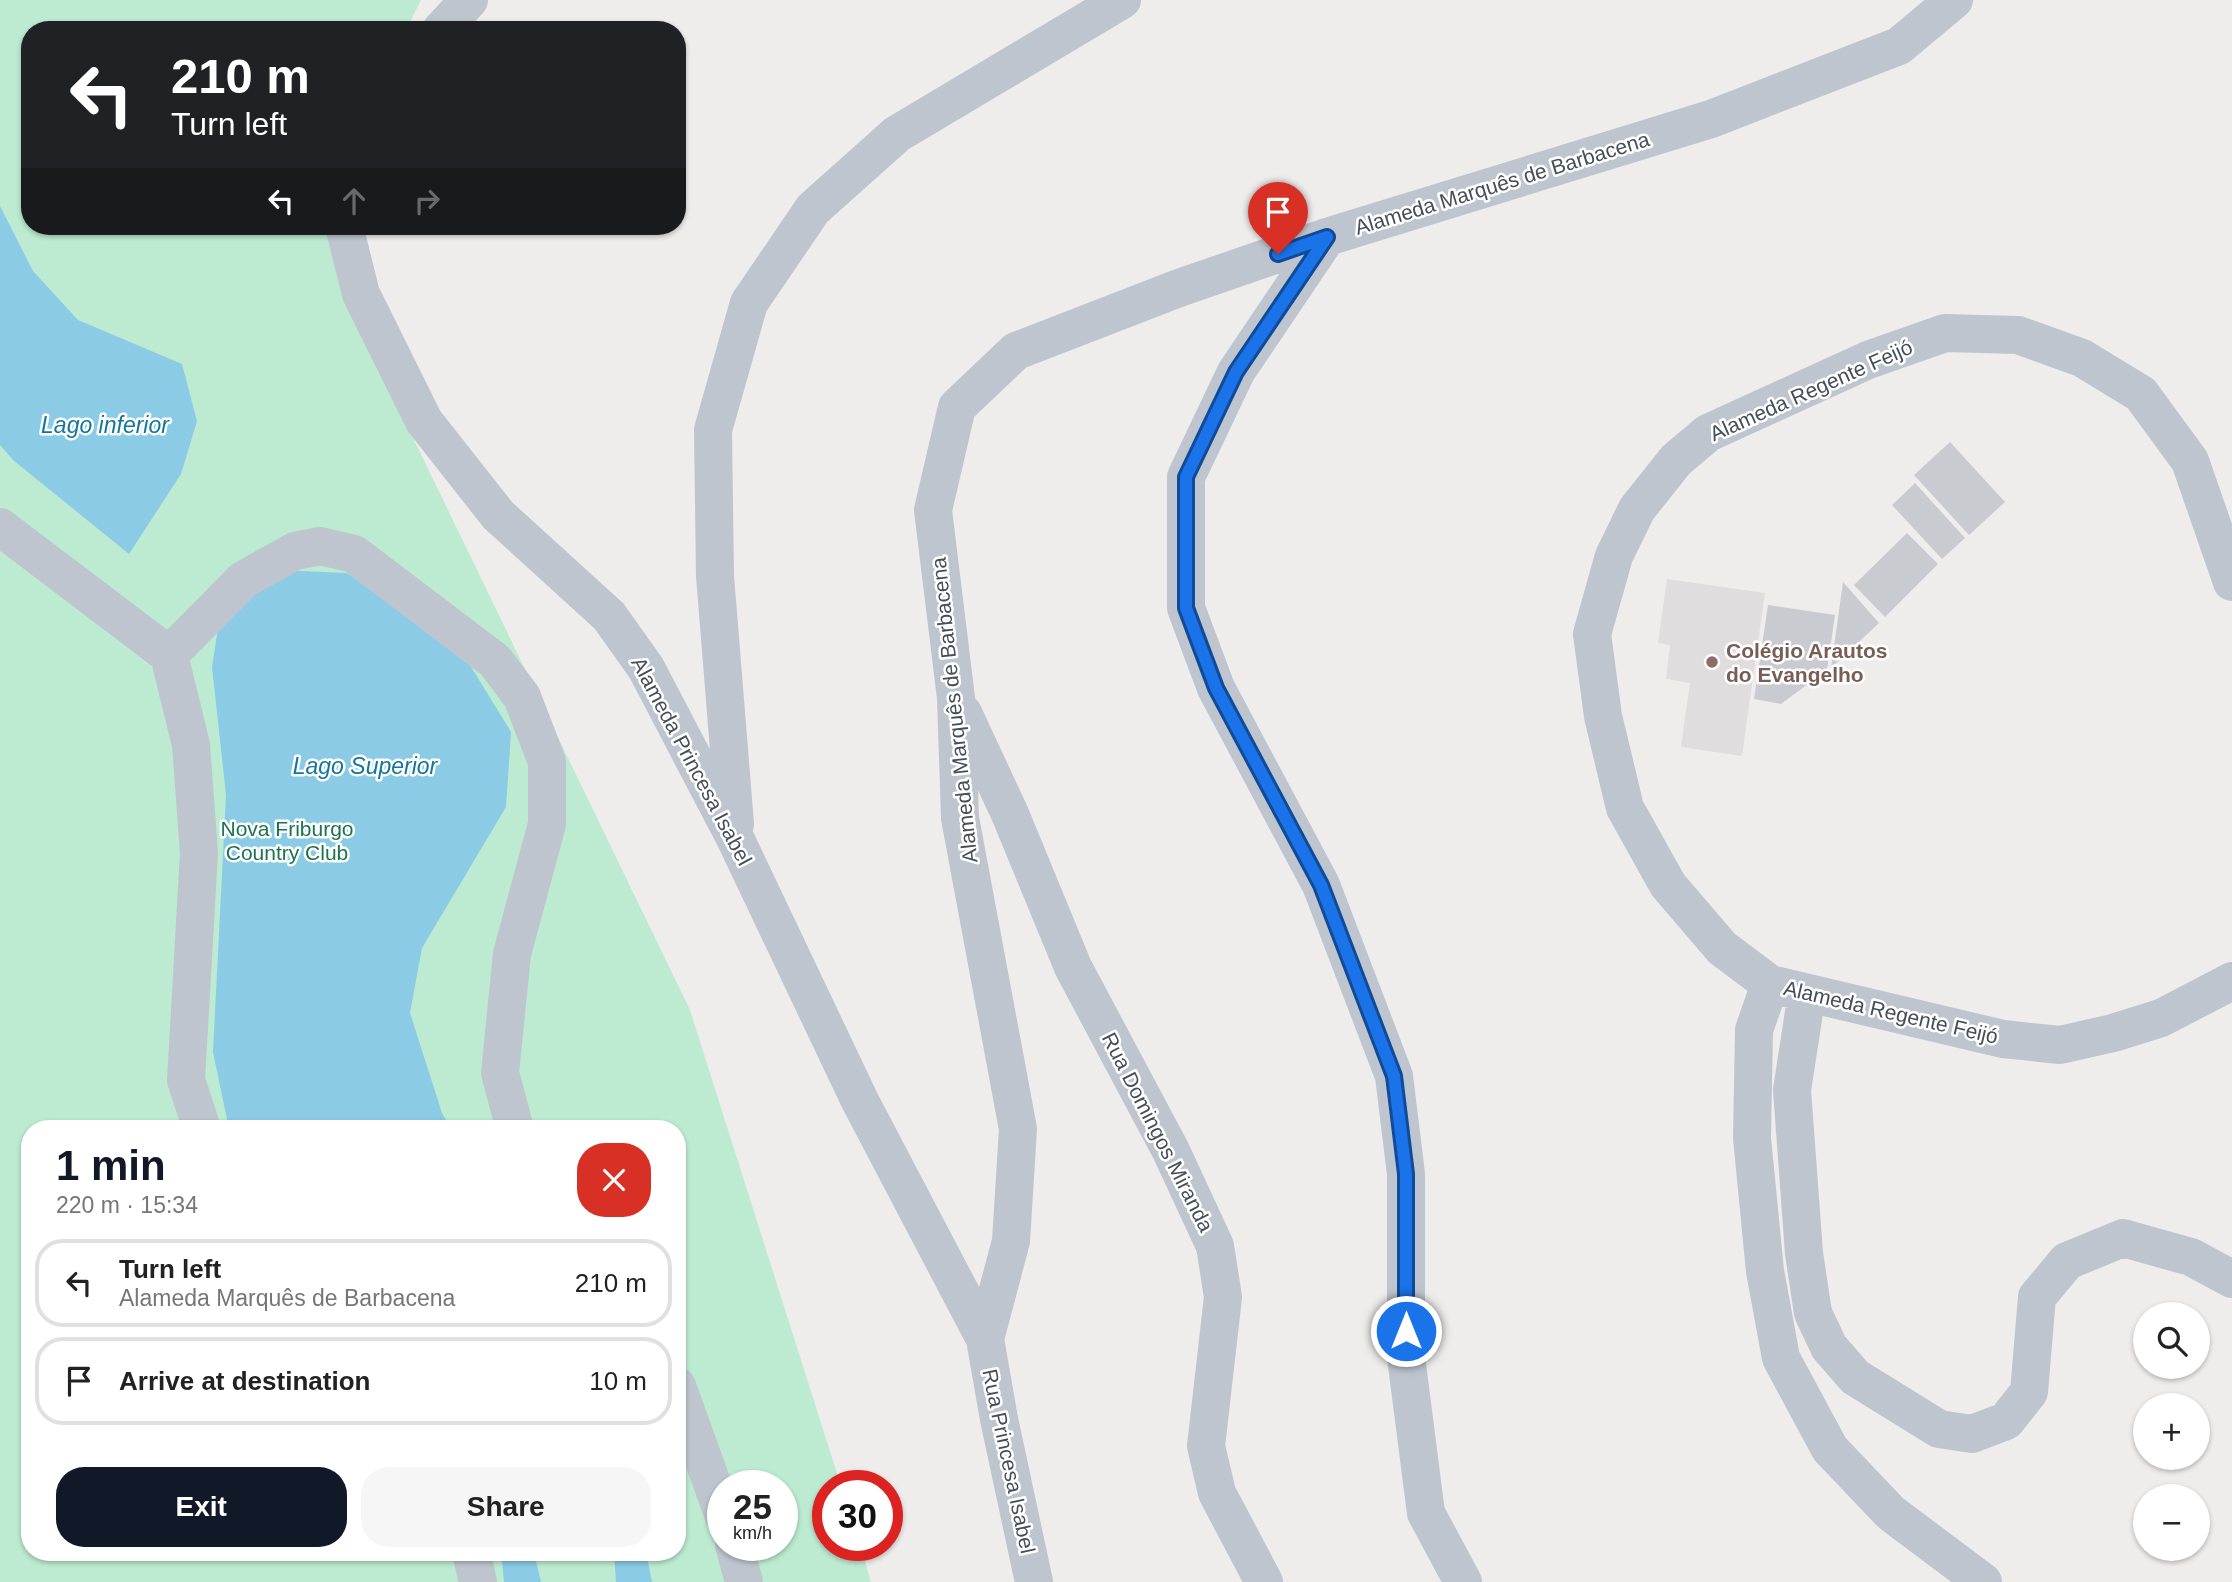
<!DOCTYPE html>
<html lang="en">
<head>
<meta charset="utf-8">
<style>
  :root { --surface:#fff; --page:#f6f6f6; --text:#222; --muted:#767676; --line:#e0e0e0; --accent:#111827 }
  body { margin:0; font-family:Arial,sans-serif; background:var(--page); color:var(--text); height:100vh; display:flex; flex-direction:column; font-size:26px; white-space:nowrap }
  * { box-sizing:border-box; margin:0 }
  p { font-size:23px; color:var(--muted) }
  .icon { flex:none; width:38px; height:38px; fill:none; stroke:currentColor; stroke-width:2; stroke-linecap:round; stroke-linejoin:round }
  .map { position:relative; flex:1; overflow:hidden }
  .side { position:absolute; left:21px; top:1120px; width:665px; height:441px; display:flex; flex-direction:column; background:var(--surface); border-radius:28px; box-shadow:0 2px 5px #0004 }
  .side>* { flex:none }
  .banner { position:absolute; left:21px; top:21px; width:665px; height:214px; border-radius:28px; box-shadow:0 2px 5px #0004; background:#202124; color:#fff; overflow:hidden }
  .controls { position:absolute; left:2133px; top:1302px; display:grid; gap:14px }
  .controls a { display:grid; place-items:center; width:77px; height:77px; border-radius:50%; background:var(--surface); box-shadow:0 2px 5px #0004; font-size:35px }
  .speed { position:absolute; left:707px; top:1470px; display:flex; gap:14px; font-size:35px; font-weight:700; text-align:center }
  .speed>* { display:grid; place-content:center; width:91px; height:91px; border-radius:50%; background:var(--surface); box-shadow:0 2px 5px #0004; line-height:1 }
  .speed small { font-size:18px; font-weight:400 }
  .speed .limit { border:10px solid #d22; background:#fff; color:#111 }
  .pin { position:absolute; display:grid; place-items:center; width:60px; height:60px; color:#fff; margin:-72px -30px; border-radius:50% 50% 50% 0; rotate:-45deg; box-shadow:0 0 7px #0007 }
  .pin .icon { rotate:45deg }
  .me { position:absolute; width:77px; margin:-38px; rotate:0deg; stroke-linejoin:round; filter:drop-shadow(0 0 5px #0008) }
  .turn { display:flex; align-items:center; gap:24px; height:147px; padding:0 35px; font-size:32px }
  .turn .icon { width:91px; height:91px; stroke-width:2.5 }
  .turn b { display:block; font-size:49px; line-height:60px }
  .lanes { display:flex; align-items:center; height:66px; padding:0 35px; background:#0003; justify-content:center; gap:35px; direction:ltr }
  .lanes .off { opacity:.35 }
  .round { display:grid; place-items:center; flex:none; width:74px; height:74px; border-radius:28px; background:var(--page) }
  .head { display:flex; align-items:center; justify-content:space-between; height:119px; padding:0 35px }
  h1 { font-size:42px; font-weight:600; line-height:52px; color:var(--accent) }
  .primary-button { display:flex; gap:14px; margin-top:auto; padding:14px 35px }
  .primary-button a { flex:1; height:80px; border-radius:28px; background:var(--accent); color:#fff; font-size:28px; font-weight:600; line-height:80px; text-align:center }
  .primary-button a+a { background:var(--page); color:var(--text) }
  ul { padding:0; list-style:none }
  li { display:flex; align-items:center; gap:21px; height:88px; margin:0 14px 10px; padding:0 21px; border:4px solid var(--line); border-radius:28px }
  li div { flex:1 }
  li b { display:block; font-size:26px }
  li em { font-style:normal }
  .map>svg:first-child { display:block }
  .education { fill:#dfdddd }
  .green { fill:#bcebd1; fill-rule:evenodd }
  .water { fill:#8bcbe5 }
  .building { fill:#cacad1 }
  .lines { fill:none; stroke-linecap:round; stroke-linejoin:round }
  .minor { stroke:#bec5ce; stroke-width:38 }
  .route-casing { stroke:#114b97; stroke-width:18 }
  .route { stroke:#1a73e8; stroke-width:12 }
  .education-dot { fill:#8d6e63; stroke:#fff; stroke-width:2.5 }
  .labels { text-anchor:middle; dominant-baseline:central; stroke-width:5; stroke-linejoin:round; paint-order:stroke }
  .street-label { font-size:21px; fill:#464e58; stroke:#fff }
  .education-label { font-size:21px; font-weight:bold; fill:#785e54; stroke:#fff; text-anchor:start }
  .park-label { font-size:21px; fill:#1c734e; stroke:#fff }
  .water-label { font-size:23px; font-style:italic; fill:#15759b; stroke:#fff }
</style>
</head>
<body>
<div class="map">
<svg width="2232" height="1582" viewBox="0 0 2232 1582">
  <rect width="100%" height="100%" fill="#efecec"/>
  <!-- education -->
  <path class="education" d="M1667,579L1765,593L1742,756L1681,747L1690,683L1666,679L1670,645L1658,643Z"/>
  <!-- green -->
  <path class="green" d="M0,0H421L406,30H30V226H337L387,384L690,1010L841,1486H828V1545H860L871,1582H0ZM30,1129H677V1552H30ZM723,1486H782V1545H723Z"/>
  <!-- water -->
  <path class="water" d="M0,206L33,271L78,320L182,364L197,421L181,474L129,554L13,460L0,445Z
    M277,570L347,573L465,657L511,732L506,807L422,948L410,1013L442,1113L451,1129H229L213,1052L226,795L212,667L219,622Z
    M501,1552H534L541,1582H504Z
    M614,1552H646L652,1582H616Z"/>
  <!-- building -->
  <path class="building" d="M1950,442L2005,502L1969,535L1914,475Z
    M1915,483L1965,538L1942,559L1892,505Z
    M1907,533L1938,564L1885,617L1854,585Z
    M1843,582L1879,623L1831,668Z
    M1768,605L1835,615L1827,670L1781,704L1754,699Z"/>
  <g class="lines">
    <!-- minor -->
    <path class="minor" d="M441,30L469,0
      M344,226L361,294L424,421L498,515L609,616L646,668L736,840L860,1101L985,1339L999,1419L1034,1582
      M1327,237L1236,372L1186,477V608L1216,688L1321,885L1394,1076L1406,1174V1357L1426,1513L1463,1582
      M0,527L169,655L191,745L199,853L186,1080L202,1129
      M2232,582L2190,461L2141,394L2082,358L2018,335L1945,333L1868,360L1708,433L1676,460L1637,509L1614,556L1592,634L1603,716L1625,808L1668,885L1722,948L1770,984L2003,1039L2060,1045L2113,1033L2161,1018L2232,981
      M169,655L243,580L295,551L320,546L354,554L495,661L522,697L547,762V824L512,954L500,1073L515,1129
      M963,713L1010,814L1073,967L1171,1151L1215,1246L1223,1297L1206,1446L1217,1493L1264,1582
      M735,824L715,576L713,430L749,303L813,209L897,134L1122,0
      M1770,984L1754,1030L1752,1138L1765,1271L1781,1358L1830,1449L1891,1513L1983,1582
      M1807,993L1792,1090L1804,1253L1813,1313L1829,1347L1855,1377L1939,1429L1972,1434L2006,1421L2029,1392L2037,1297L2067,1261L2123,1238L2191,1257L2232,1279
      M985,1339L1011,1241L1018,1129L960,818L956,698L933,510L957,407L1016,351L1179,288L1327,237L1711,119L1899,46L1954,0
      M677,1386L723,1514
      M734,1545L744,1582
      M471,1552L478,1582"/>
  </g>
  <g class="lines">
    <defs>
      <path id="route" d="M1278,254L1327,237L1236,372L1186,477V608L1216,688L1321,885L1394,1076L1406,1174V1331"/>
    </defs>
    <!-- route casing -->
    <use href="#route" class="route-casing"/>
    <!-- route -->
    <use href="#route" class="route"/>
  </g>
  <!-- markers -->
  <circle class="education-dot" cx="1712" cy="662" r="7"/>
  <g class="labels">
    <!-- street labels -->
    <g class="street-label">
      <text transform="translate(1502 183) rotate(-17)">Alameda Marquês de Barbacena</text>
      <text transform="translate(1811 390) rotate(-24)">Alameda Regente Feijó</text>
      <text transform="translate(954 710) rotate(-96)">Alameda Marquês de Barbacena</text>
      <text transform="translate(692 761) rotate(62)">Alameda Princesa Isabel</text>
      <text transform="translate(1891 1012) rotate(13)">Alameda Regente Feijó</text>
      <text transform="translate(1158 1132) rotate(63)">Rua Domingos Miranda</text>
      <text transform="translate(1009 1461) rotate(78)">Rua Princesa Isabel</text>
    </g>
    <!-- education labels -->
    <g class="education-label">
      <text x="1726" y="650">Colégio Arautos<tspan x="1726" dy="24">do Evangelho</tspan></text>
    </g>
    <!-- park labels -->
    <g class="park-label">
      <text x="287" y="828">Nova Friburgo<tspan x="287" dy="24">Country Club</tspan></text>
    </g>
    <!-- water labels -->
    <g class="water-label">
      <text x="105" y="425">Lago inferior</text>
      <text x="365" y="766">Lago Superior</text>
    </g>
  </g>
</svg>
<div class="controls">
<a><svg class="icon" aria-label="search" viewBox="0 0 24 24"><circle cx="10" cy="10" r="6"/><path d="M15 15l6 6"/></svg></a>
<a>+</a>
<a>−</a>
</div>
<div class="speed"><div>25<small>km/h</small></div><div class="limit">30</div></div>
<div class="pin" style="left:1278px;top:254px;background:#d93025"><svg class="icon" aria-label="arrive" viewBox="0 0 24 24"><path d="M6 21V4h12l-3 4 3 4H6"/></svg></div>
<svg class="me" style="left:1406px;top:1331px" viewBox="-20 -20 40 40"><circle r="17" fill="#1a73e8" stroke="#fff" stroke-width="3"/><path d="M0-11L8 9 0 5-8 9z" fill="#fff"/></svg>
<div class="banner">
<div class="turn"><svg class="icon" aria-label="left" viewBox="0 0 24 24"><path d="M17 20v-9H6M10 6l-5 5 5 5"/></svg><div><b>210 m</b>Turn left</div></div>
<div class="lanes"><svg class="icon" aria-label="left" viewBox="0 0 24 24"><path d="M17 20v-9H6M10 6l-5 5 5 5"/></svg><svg class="icon off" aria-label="ahead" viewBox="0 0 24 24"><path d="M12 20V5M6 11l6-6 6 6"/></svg><svg class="icon off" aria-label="right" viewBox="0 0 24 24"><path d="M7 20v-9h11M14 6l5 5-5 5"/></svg></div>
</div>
<section class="side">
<div class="head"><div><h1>1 min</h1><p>220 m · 15:34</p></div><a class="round" style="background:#d93025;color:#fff"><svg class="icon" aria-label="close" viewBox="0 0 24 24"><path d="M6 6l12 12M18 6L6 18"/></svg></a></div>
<ul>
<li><svg class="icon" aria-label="left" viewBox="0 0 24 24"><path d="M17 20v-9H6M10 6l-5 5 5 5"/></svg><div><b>Turn left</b><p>Alameda Marquês de Barbacena</p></div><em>210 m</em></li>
<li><svg class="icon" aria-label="arrive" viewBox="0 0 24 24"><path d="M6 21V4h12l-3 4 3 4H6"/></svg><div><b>Arrive at destination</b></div><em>10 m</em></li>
</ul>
<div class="primary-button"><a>Exit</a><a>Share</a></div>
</section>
</div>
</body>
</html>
